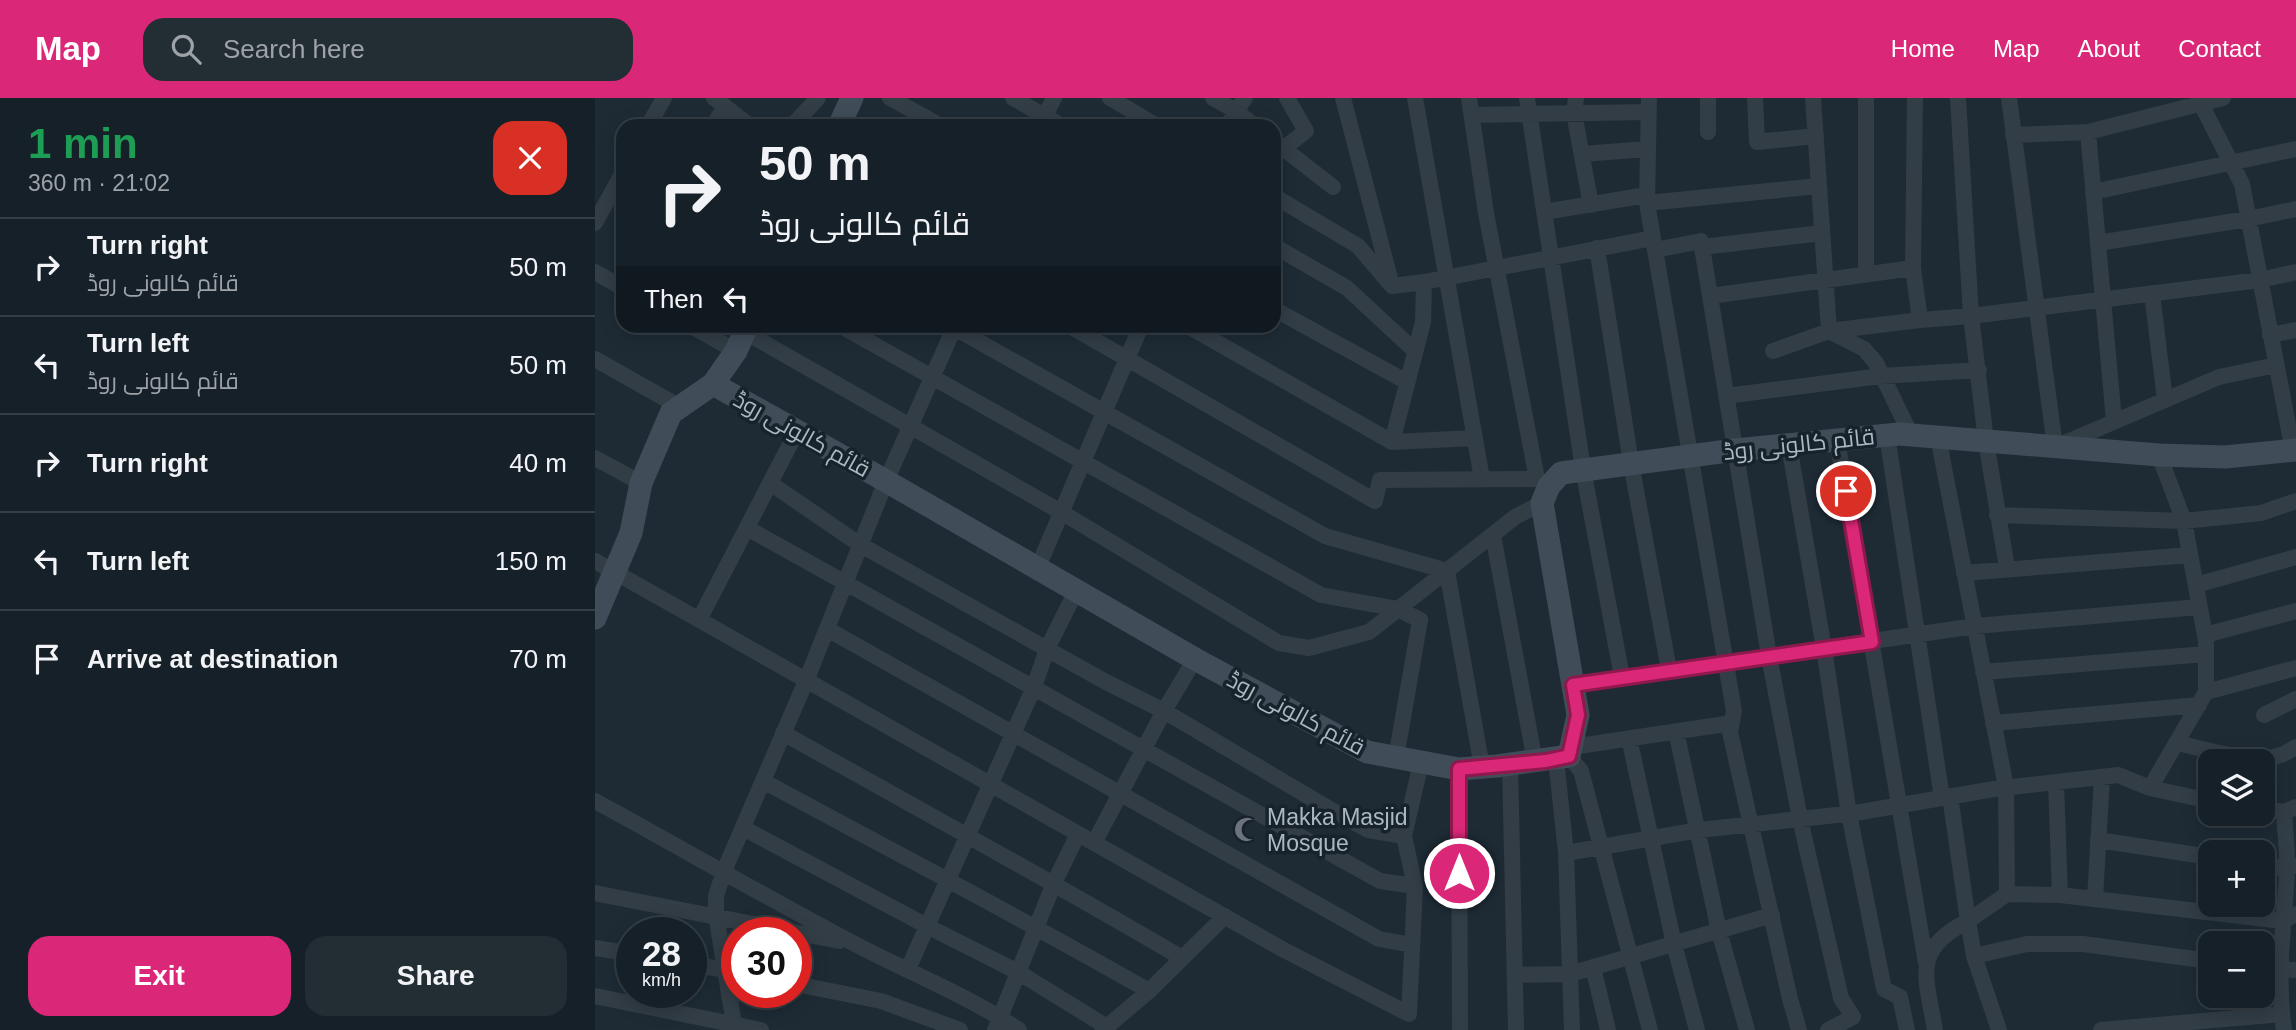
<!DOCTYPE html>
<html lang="en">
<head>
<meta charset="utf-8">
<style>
  :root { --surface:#162028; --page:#232d34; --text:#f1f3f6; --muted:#9ea3a8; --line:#353e45; --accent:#db2777 }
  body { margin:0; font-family:Helvetica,Cairo,sans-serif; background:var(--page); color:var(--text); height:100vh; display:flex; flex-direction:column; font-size:26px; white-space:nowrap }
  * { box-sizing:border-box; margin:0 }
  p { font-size:23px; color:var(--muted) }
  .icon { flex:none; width:38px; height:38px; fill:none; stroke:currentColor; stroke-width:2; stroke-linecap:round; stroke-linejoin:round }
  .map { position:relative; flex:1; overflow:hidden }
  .details { display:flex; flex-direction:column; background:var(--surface); width:595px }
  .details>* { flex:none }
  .banner { position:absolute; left:21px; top:21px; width:665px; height:214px; border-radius:21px; box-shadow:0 4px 18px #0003,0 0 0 2px var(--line); background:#162028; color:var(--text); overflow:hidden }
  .buttons { position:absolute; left:1603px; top:651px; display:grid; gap:14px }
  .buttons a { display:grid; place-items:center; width:77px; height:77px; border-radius:14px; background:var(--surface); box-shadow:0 4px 18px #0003,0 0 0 2px var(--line); font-size:35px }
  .speed { position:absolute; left:21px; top:819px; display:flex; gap:14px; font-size:35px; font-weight:700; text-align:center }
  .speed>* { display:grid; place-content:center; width:91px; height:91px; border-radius:50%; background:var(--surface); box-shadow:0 4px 18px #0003,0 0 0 2px var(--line); line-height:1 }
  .speed small { font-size:18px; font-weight:400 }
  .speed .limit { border:10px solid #d22; background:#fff; color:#111 }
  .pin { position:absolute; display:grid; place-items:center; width:60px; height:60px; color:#fff; margin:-30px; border:4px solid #fff; border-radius:50%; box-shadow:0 2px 7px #0007 }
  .me { position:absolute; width:77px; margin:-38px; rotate:0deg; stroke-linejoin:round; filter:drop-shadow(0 0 5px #0008) }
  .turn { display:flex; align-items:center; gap:24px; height:147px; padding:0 28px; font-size:32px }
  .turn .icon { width:91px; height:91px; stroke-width:2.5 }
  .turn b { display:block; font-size:49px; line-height:60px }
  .then { display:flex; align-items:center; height:66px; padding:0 28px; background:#0003; gap:14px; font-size:26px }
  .round { display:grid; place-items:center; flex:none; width:74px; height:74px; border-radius:21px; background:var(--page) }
  .summary { display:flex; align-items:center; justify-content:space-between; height:119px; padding:0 28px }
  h1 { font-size:42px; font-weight:800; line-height:52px; color:#1e9e55 }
  .primary-button { display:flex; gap:14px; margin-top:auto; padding:14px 28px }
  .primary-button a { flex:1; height:80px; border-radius:21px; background:var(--accent); color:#fff; font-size:28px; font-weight:800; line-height:80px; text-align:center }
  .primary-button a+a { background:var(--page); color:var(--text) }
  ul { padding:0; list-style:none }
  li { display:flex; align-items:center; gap:21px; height:98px; padding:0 28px; border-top:2px solid var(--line) }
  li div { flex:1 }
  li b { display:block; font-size:26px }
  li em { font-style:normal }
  header { display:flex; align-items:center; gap:42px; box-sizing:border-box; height:98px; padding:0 35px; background:var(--accent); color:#fff }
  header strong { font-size:33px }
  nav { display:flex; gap:38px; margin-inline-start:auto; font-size:24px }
  .search { width:490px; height:63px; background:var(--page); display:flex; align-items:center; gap:18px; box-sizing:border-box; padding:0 24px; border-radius:21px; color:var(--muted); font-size:26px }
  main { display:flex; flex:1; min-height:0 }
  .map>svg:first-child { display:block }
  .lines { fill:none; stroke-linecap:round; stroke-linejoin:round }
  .street { stroke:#323d46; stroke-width:16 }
  .secondary { stroke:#404d59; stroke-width:23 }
  .route-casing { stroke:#8e194d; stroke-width:18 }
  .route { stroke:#db2777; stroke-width:12 }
  .labels { text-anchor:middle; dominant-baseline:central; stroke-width:7; stroke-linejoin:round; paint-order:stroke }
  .street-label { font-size:23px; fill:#abb8c3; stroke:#17222a }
  .poi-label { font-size:23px; fill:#abb8c3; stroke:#17222a; text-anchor:start }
</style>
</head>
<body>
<header>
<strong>Map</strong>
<div class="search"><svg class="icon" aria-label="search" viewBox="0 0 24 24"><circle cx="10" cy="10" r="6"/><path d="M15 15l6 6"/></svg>Search here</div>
<nav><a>Home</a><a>Map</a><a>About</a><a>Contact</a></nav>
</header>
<main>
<section class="details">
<div class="summary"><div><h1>1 min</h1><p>360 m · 21:02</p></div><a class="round" style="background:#d93025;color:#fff"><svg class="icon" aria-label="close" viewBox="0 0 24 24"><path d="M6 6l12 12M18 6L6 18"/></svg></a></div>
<ul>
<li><svg class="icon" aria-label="right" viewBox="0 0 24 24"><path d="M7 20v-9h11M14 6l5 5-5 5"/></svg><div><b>Turn right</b><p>قائم کالونی روڈ</p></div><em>50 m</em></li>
<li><svg class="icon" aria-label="left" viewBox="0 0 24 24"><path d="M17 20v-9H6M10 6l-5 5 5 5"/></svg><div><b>Turn left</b><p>قائم کالونی روڈ</p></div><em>50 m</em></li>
<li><svg class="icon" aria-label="right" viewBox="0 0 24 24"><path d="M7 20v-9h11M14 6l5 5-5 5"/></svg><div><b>Turn right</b></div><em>40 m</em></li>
<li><svg class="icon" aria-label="left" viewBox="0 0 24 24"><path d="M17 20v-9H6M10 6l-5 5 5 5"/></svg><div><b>Turn left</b></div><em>150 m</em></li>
<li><svg class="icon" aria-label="arrive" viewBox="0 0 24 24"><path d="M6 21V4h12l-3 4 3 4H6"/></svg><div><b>Arrive at destination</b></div><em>70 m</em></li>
</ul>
<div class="primary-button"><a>Exit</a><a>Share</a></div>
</section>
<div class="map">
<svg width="1701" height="932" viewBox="0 0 1701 932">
  <rect width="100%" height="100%" fill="#1e2b35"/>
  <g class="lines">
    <!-- street -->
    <path class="street" d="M119,0L155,28
      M295,0L346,28
      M418,0L467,28
      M515,0L562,28
      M618,0L641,13L660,28
      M748,0L797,188
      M820,0L887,381
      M874,0L891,115L942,381L950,386
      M932,0L988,371L1027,579
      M981,0L979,15L996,107
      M1054,0L1052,105L1139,613L1135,634L1195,901L1204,932
      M1113,0V34
      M1160,0L1162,44L1221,38
      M1218,0L1234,233L1269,251L1281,265L1316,337
      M1320,0L1318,170L1325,222
      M1363,0L1376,218L1391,343L1412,470
      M1414,0L1460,349L1624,279L1681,267
      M1603,0L1647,86L1698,353
      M877,17L1054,14
      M446,26L459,0
      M53,28L69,0
      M118,28L130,8
      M197,28L223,0
      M632,28L650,0
      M1493,34L1519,323
      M1418,37L1493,34L1628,0
      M679,43L738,89
      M689,50L711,33L692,0
      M987,56L1053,51
      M1498,94L1701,51
      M679,98L763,148L797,188L829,184
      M1052,105L1224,88
      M949,114L1052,97
      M0,125L28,74
      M1503,145L1653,121L1701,111
      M679,148L752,190L820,253
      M1107,149L1227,135
      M1002,150L1036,365L1074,572
      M1060,152L1106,143L1174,558L1205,721L1246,900L1258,919L1233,932
      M0,174L28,190
      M1271,176V0
      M1557,195L1570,302
      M1115,198L1318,170
      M679,211L812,284
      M96,228L141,253
      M246,228L726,497L803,511L825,522L801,660
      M356,228L730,438L852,473L887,669
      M475,228L780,403L785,382L942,381
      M593,228L797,344L880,340
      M150,234L466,414L684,545L714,550L774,534L920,419L947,405
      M1675,237L1701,232
      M1178,253L1234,233L1325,222L1376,218L1665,182L1701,174
      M0,261L85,309
      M1131,298L1286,278L1384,272
      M1292,337L1347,700
      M1343,339L1411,689L1412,796
      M1242,342L1331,865
      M797,344L828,224L829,184L1058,140
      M1194,347L1229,551L1254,716L1289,891L1305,899L1312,932
      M0,360L46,385
      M175,385L264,446L511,584L569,613L733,710L773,732L809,738
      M1402,417L1589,423L1666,415L1701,403
      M152,430L785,783L820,788
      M898,437L940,664
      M0,463L689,852L814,916L820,788L809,738L826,665
      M443,469L546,228
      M1369,475L1595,457
      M1601,487L1701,459
      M104,522L202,333
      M232,531L784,841L817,847
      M1610,537L1701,513
      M1388,574L1611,556
      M978,587L1380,528L1605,509
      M1611,594L1701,570
      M1669,617L1701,601
      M1398,625L1604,607
      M1081,633L1124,833L1152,932
      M188,635C322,710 456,783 587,860
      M1034,640L1079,846L1102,932
      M1582,645C1610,651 1659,667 1686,657C1691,655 1696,652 1701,649
      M977,649L1137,625
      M974,658L986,673L1055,932
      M961,661L971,755L977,932
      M915,667L921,932
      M864,671L865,932
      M168,683C297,753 427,820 554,893
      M1461,684L1465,797
      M1555,690L1611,594V543L1589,423L1564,357
      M0,703C86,750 171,799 258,845C313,874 372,897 424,932
      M1668,711L1689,714L1701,709
      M148,730L332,828L423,874L512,929
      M1503,742L1615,759
      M499,745L569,613L600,561
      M971,755L1104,732L1260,715L1399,691L1523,677L1555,690L1615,703
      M1668,767L1692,771L1699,768
      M0,795L244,843
      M1500,801L1507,679
      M0,850L37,856
      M1379,858L1432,846H1488L1615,863
      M96,866L142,874
      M998,869L1013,932
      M1668,870L1701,872
      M313,871L439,589L452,551L481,493
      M920,877L975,876L1177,817
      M201,886L286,903L365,932
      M0,898L166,932
      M140,932L121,817V798L129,773L211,583L291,383L360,228
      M400,932L459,785L483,736
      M508,932L554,893L630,818
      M1340,932C1331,878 1316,852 1373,823L1355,698
      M1404,932L1379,858L1373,823L1412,796L1465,797L1688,823L1701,816
      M1506,932L1687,916
      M1689,932C1681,876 1689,830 1692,774C1693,755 1690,734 1689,714"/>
    <!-- secondary -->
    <path class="secondary" d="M244,28L257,0
      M118,286L141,253L152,228
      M0,520L36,435L46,385L76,315L118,286L291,383L600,561L772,654L864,671L902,668L974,658L983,617L947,405L954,388L966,375L1140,352L1304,336L1564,357L1630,359L1701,352"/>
  </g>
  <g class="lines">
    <defs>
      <path id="route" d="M864,775V671L951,663L974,658L983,617L978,587L1277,544L1251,393"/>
    </defs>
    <!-- route casing -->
    <use href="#route" class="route-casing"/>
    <!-- route -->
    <use href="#route" class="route"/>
  </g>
  <!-- icons -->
  <defs>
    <symbol id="mosque-bare" viewBox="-9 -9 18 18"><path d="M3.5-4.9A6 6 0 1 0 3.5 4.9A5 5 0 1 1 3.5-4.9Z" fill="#6b7280" stroke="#17222a" stroke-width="2.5" paint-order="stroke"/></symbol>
  </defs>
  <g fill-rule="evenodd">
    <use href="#mosque-bare" x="634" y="714" width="35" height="35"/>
  </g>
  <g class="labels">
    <!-- street labels -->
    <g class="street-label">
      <text transform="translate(207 336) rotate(29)">قائم کالونی روڈ</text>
      <text transform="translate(1204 346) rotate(-6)">قائم کالونی روڈ</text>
      <text transform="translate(701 615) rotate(28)">قائم کالونی روڈ</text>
    </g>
    <!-- poi labels -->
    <g class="poi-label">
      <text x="672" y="719">Makka Masjid<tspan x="672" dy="26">Mosque</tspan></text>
    </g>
  </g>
</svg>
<div class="buttons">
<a><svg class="icon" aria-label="layers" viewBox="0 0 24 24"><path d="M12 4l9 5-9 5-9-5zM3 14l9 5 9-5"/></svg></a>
<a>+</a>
<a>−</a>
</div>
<div class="speed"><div>28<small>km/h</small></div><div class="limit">30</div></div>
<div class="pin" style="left:1251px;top:393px;background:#d93025"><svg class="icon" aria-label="arrive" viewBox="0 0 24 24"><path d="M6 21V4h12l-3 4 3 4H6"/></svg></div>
<svg class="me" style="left:864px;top:775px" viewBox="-20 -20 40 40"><circle r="17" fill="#db2777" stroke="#fff" stroke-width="3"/><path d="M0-11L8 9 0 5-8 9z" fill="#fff"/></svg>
<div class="banner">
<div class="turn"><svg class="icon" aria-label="right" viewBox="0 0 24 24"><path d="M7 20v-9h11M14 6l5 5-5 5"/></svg><div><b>50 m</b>قائم کالونی روڈ</div></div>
<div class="then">Then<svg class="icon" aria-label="left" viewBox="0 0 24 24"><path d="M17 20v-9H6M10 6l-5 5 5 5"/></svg></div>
</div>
</div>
</main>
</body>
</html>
